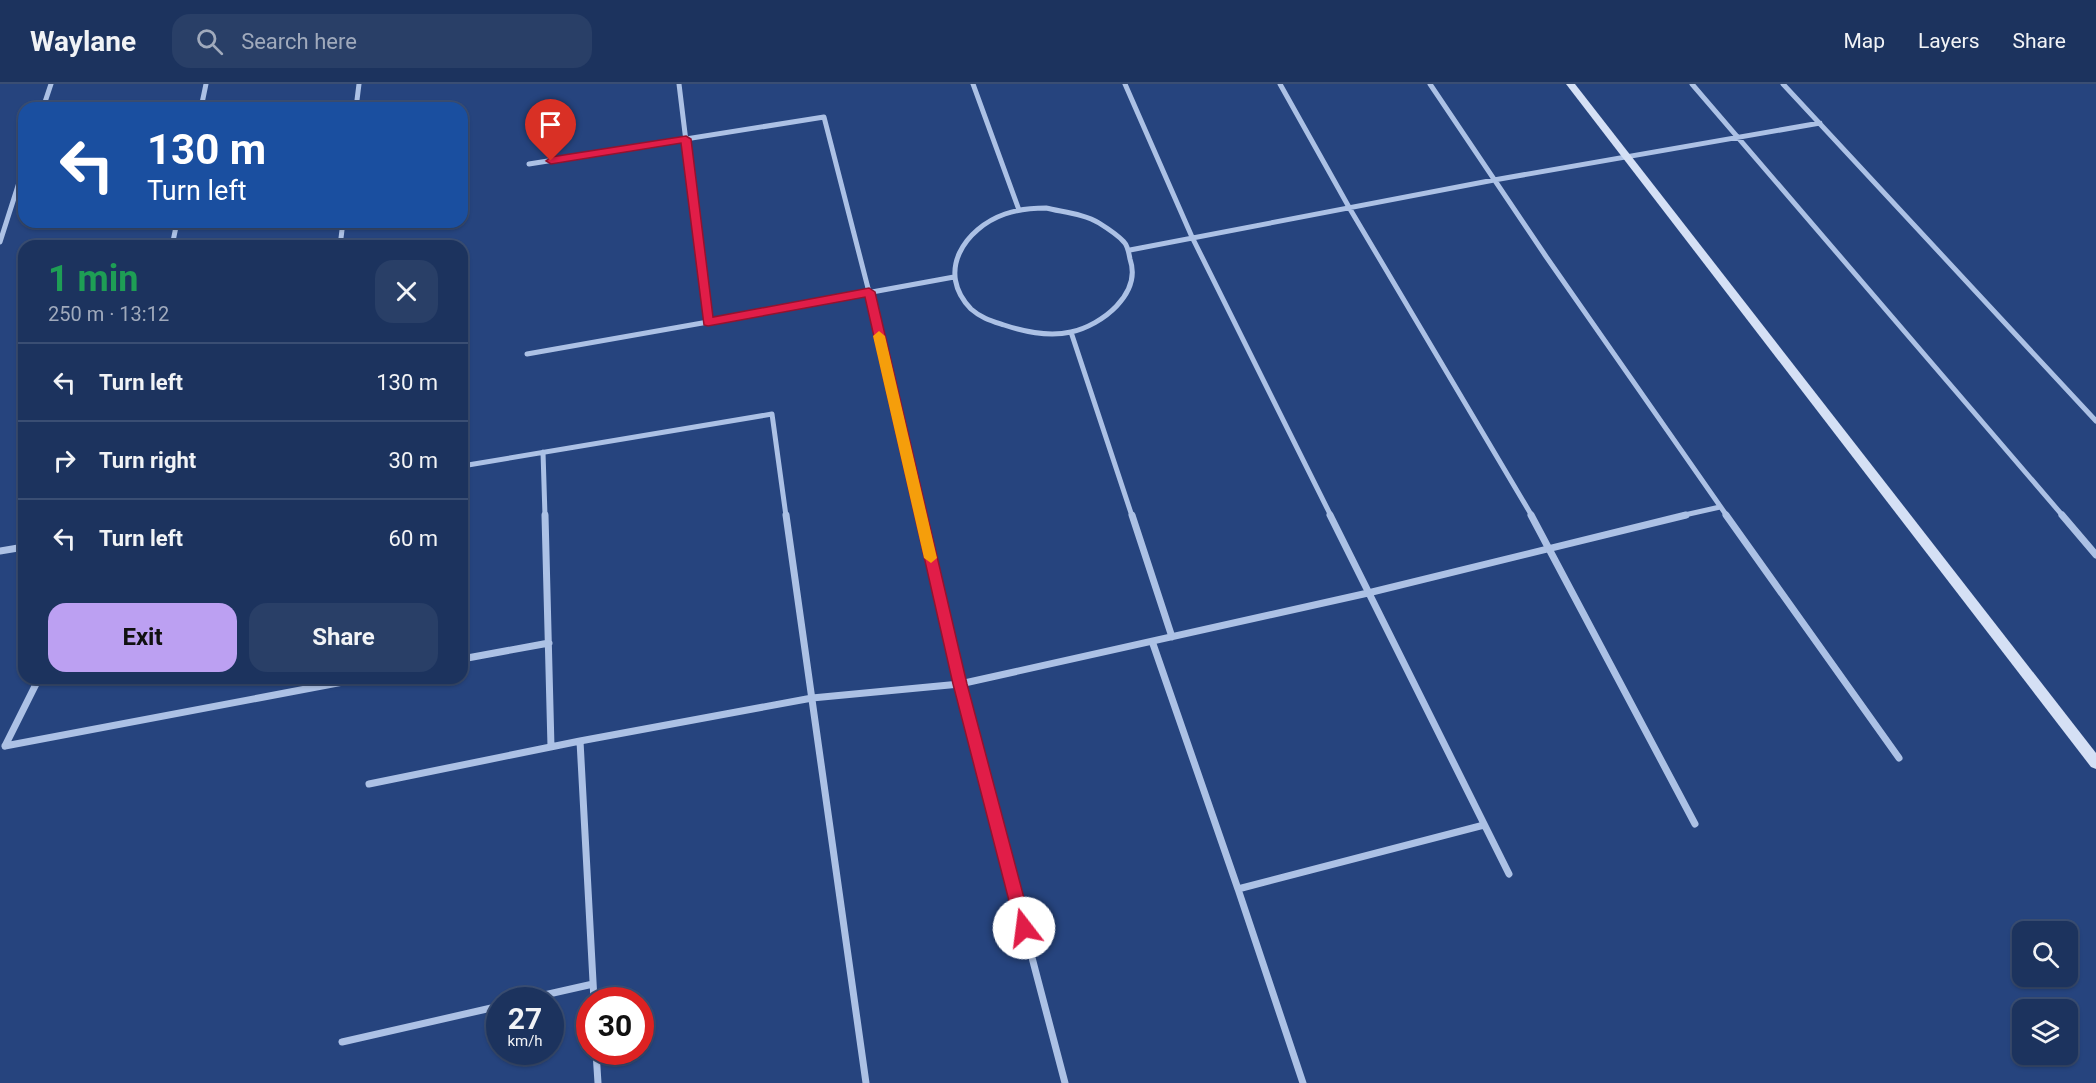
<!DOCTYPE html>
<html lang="en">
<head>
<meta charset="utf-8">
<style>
  :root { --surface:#1c335e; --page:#293f67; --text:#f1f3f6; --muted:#a0aabc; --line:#3a4e73; --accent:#bca0f2 }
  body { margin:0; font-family:Roboto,sans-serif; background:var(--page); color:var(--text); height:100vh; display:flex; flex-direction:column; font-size:22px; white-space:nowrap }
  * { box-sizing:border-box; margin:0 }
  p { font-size:20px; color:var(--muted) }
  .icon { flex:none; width:33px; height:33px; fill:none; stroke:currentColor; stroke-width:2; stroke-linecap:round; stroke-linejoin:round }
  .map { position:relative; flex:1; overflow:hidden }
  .details { position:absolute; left:18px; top:156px; width:450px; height:444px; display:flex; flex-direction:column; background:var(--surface); border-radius:18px; box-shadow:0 2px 4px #0004,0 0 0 2px var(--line) }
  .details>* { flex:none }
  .top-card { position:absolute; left:18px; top:18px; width:450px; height:126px; border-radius:18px; box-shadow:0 2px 4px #0004,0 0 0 2px var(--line); background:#1a4fa0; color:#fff; overflow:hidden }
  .buttons { position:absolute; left:2012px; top:837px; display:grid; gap:12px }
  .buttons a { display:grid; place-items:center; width:66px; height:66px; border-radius:12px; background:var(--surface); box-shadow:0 2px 4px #0004,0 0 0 2px var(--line); font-size:30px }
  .speed { position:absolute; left:486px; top:903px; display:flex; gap:12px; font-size:30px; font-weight:700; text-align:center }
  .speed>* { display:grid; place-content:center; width:78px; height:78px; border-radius:50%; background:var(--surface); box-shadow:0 2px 4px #0004,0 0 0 2px var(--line); line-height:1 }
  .speed small { font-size:15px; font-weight:400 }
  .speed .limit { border:9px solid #d22; background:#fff; color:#111 }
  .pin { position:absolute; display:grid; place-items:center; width:51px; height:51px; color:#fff; margin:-62px -26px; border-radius:50% 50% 50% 0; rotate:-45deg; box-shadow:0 0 6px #0007 }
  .pin .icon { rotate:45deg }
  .me { position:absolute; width:66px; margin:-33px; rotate:345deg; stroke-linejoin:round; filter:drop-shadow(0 0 4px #0008) }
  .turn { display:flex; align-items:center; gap:21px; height:126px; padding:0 30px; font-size:27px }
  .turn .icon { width:78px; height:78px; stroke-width:2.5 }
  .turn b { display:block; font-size:42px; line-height:51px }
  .round { display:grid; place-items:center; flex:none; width:63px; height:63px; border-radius:18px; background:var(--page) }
  .summary { display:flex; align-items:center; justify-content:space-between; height:102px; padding:0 30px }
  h1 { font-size:36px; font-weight:700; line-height:45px; color:#1e9e55 }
  .action { display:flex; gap:12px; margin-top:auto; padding:12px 30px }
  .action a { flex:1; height:69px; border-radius:18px; background:var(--accent); color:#111; font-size:24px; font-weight:700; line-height:69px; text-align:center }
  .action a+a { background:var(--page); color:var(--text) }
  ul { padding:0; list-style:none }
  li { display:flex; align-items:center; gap:18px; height:78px; padding:0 30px; border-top:2px solid var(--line) }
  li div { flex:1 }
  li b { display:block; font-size:22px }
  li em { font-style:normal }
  header { display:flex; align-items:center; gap:36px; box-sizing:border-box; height:84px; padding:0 30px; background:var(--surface); border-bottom:2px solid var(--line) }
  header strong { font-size:28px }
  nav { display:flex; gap:33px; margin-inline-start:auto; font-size:21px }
  .search { width:420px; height:54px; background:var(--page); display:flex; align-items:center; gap:15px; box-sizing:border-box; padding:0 21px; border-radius:18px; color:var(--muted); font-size:22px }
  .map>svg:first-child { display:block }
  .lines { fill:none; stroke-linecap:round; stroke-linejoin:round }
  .street-far1 { stroke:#acc1e5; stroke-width:5 }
  .street { stroke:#acc1e5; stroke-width:7 }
  .secondary { fill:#d5e0f5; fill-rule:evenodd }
  .route { fill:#e11d48; stroke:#92132f; stroke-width:1.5 }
  .slow { fill:#f59e0b }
</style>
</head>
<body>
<header>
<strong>Waylane</strong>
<div class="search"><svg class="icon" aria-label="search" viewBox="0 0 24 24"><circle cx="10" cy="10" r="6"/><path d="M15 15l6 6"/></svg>Search here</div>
<nav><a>Map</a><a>Layers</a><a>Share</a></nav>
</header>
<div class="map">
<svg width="2096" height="999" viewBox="0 0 2096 999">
  <rect width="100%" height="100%" fill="#26447e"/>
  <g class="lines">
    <!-- street-far1 -->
    <path class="street-far1" d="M679,0L708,238L954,193
      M973,0L1019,126
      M1125,0L1192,153L1331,432
      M1280,0L1350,125L1532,432
      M1430,0L1545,171L1727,432
      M1692,0L2063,432
      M1783,0L2096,337
      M43,24L51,0
      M201,24L206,0
      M356,24L359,0
      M529,80L824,33L869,208L921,432
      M1046,124C1062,128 1085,130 1099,139C1107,144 1118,151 1124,158C1128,162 1129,170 1130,175C1142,210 1102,241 1071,248C1048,253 1025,248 1004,241C992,237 981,234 971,225C935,188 965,144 1005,130C1019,125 1032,124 1046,124Z
      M0,158L24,83
      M172,162L177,138
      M340,162L343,138
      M1130,166L1494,96L1820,39
      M1071,248L1132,432
      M527,270L708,238
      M543,368L545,432
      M462,382L772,330L786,432
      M1680,432L1720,423"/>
    <!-- street -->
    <path class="street" d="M545,431L551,663
      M786,431L866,999
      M921,431L960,600L1065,999
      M1132,431L1172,553
      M1330,431L1509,790
      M1531,431L1695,740
      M1726,431L1899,674
      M2062,431L2096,471
      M0,467L24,463
      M1152,557L1238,805
      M462,575L549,559
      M5,662L364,594
      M5,662L39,594
      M369,700L580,657
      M522,916L593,900
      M594,916L580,657L812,614L960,600L1368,509L1686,431
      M342,958L500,922
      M596,968L598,999
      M1303,999L1238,805L1484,741"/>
    <!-- secondary -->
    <path class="secondary" d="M1566,0H1575L2096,669V685L2091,683Z"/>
  </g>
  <!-- route -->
  <path class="route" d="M686,52L691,55L713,233L869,204L875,208L967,600L1032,844L1030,849L1024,852L1018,849L1016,844L953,600L865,213L708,242L704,241L681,59L551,80L546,77L551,73Z"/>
  <!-- slow -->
  <path class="slow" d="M879,247L885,252L937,474L931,479L924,474L873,252Z"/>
</svg>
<div class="buttons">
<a><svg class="icon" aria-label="search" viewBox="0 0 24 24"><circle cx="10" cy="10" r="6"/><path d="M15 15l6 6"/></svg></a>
<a><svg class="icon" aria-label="layers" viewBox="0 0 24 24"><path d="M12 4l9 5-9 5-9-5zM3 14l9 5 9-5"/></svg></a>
</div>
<div class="speed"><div>27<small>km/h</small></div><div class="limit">30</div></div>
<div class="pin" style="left:551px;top:77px;background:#d93025"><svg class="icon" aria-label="arrive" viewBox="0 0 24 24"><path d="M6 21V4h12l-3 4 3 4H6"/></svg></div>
<svg class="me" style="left:1024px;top:844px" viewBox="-20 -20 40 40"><circle r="19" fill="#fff"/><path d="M0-13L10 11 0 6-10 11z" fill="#e11d48"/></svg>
<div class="top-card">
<div class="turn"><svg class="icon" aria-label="left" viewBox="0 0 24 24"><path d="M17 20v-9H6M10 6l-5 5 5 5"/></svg><div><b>130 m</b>Turn left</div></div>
</div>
<section class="details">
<div class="summary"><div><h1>1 min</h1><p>250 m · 13:12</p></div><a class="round"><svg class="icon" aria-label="close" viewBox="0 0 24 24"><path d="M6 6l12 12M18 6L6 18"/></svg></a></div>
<ul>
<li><svg class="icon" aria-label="left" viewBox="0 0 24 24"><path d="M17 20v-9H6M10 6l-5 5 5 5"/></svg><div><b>Turn left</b></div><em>130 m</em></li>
<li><svg class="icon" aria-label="right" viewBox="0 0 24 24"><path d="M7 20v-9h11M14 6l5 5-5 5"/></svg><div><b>Turn right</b></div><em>30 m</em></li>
<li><svg class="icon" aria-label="left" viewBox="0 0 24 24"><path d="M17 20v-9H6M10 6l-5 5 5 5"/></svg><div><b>Turn left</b></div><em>60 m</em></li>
</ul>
<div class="action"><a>Exit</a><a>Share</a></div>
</section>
</div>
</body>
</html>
